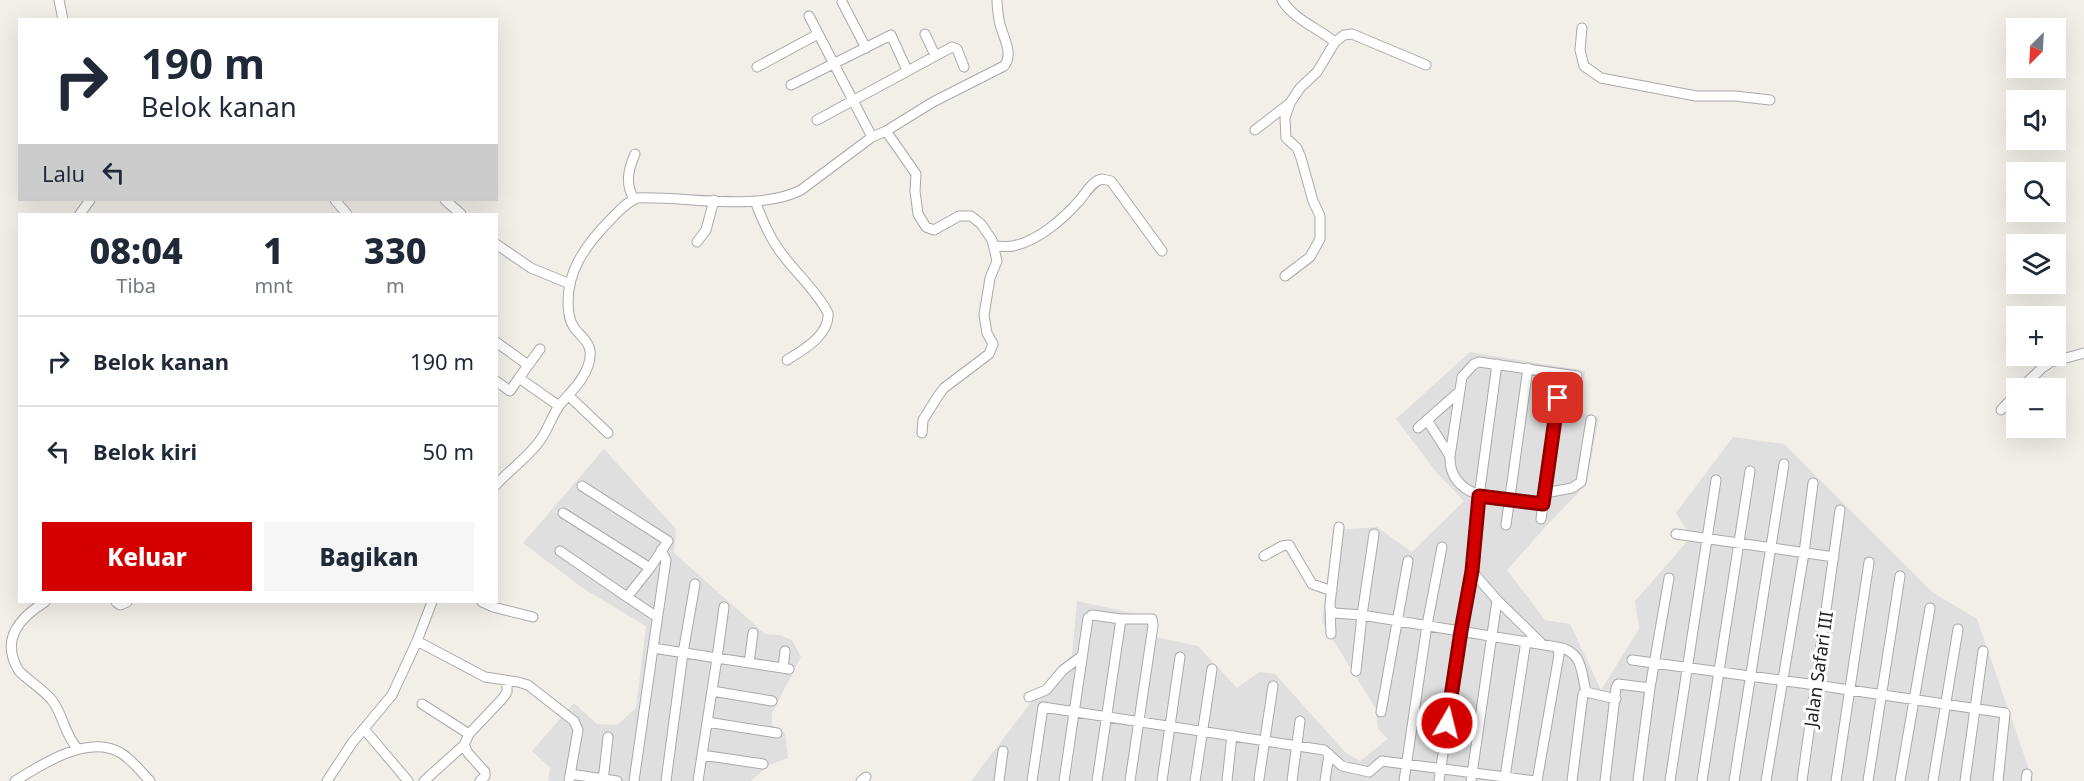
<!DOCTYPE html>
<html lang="id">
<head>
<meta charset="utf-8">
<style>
  :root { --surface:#fff; --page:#f6f6f7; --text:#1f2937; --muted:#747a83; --line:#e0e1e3; --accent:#d40000 }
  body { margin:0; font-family:"Noto Sans",sans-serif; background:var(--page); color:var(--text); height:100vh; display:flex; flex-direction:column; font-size:22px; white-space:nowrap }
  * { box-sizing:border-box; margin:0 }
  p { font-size:20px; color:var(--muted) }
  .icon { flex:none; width:33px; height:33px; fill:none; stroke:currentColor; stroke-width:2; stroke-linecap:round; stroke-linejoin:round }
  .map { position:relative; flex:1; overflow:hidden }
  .details { position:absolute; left:18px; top:213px; width:480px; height:390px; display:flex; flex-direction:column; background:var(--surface); border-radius:0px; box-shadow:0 6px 24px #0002 }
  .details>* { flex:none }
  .hud { position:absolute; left:18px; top:18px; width:480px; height:183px; border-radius:0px; box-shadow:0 6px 24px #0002; background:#fff; color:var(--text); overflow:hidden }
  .needle { width:39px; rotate:204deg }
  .buttons { position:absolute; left:2006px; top:18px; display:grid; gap:12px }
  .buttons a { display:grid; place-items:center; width:60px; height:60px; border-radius:0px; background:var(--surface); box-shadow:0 6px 24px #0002; font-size:30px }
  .pin { position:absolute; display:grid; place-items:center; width:51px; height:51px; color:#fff; margin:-26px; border-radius:12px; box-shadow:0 3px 9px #0006 }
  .me { position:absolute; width:66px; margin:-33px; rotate:8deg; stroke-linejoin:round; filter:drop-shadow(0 0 4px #0008) }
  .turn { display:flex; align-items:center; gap:21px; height:126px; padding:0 24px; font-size:27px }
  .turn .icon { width:78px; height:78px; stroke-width:2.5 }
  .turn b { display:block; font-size:42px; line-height:51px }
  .then { display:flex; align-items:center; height:57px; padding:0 24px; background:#0003; gap:12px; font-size:22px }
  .eta { display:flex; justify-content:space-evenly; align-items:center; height:102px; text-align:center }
  .eta b { font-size:36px; font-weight:800; line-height:42px }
  .action { display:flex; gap:12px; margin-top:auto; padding:12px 24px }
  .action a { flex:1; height:69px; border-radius:0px; background:var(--accent); color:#fff; font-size:24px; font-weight:800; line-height:69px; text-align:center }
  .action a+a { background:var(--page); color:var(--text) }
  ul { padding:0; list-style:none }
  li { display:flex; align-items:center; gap:18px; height:90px; padding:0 24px; border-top:2px solid var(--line) }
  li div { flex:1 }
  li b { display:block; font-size:22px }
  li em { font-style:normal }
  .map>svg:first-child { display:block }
  .residential { fill:#e0dfdf }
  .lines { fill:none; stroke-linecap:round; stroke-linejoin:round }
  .minor-casing { stroke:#a9a9a9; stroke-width:11 }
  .minor { stroke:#fff; stroke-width:9 }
  .route-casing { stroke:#8a0000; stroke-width:15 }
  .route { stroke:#d40000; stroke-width:10 }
  .labels { text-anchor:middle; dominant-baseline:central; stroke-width:6; stroke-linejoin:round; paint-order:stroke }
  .street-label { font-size:18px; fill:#222; stroke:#fff }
</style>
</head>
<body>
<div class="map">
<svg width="2084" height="781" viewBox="0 0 2084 781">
  <rect width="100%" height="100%" fill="#f2efe9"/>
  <!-- residential -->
  <path class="residential" d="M1470,352L1585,371L1580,413L1599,417L1586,485L1548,524L1507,570L1545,620L1570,624L1601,690L1639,629L1635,601L1691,537L1676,513L1733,437L1784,444L1932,592L1977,619L2033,781H971L1056,669L1072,655L1077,601L1155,618V637L1198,646L1237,688L1259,672L1275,674L1345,752L1360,761L1388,739L1378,729L1376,709L1322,622L1334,530L1377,527L1412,552L1464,501L1437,473L1396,419Z
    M604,449L676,529L674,553L765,634L779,635L792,640L801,657L772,713V725L785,733L788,758L769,765L751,781H548L550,768L532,751L574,703L597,724L617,725L636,708L646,626L584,589L523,543Z"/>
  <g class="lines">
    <defs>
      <path id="minor" d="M59,0L63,20
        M842,2L866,48
        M809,16L872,137
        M1582,28L1580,50L1584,66L1601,78L1696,96H1735L1770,100
        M925,34L935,55
        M1335,42L1344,35L1352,34L1426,65
        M757,67L818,34
        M791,85L891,35L907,70
        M817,120L952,47L957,49L964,67
        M1255,130L1290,103L1300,88L1317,72L1335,42C1318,28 1293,19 1282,0
        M886,131L916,174L915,191L918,214L926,227L934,230L959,216H971L981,224L992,240L997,261L990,278L984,315L987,333L993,344L989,354L944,388L938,396L923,420L922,433
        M634,199C625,184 628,170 635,154
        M335,200L347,214
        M445,200L461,214
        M755,201C761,217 767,232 777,247C792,270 815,288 828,313C830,335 803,350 787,360
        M80,214L90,200
        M697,242L706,230L714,200
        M496,244L531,268L570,284
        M995,246C1001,246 1008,247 1013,246C1038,241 1063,219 1079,201C1086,193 1092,181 1102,179L1111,181L1162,251
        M1285,276L1310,257L1320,239V216L1313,201L1301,158L1297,148L1286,138L1285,118L1290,103
        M496,342L528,365
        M1497,364L1479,496L1472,571L1497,600L1541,643
        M519,378L540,349
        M496,381L510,391L519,378L559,406
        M2021,388L2042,368L2051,362L2084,353
        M569,396L608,433
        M2001,410L2016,394
        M1427,420L1450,456
        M1418,428L1460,391
        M496,485C510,469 530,456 541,439C548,429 552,416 559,406C570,392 582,383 588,366C598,337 572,338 569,314C563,274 586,244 613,217C620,210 628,201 638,198C686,196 758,212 801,190L872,137L886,131L933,102L1004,66C1015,53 1001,34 999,20C998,13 997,6 997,0
        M1545,493L1572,488L1581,482L1591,420
        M1543,504C1510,501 1448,503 1450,456L1462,377L1474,364L1479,362L1577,376
        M563,513L650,568L668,541L582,486
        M1541,519L1562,374
        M1506,525L1528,368
        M1339,527L1330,604V609L1334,613L1362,615L1374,534
        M1676,534L1834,557
        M661,550L666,560L653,648L717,658L698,781
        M560,551L627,597
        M1264,556L1282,546L1289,545L1312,584L1332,591
        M650,568L627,597L657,617
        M45,602C19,618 0,640 19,671C29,681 41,688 51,699C63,713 64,734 77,748
        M116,602L120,605L127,602
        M482,602L493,607L533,617
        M724,607L717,658L789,669
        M1330,609L1331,634
        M417,641L485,677L518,682L528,685L574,721L578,730L569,781
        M1557,647C1583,651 1581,671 1586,692
        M1632,660L1816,685L2005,713L1998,781
        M749,663L753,633
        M783,668L785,651
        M1356,671L1362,615L1557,647L1559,655L1537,781
        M712,691L772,701
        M1029,697L1046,690L1063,670L1082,656
        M422,704L469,734
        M1381,712L1408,561
        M707,722L777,733
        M364,729L408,781
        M702,755L763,764
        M570,774L617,781
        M1259,779L1273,686
        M15,781C42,764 87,735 119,752C131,758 141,772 150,781
        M327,781L352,743L392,695L417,641L432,602
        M424,781L464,745
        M480,781L485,776V772L468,753L464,745L469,734L503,698L507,692V681
        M603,781L608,737
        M634,781L653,648
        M666,781L683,653L695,584
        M861,781L866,777
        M999,781L1003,751
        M1032,781L1043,707L1324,750L1342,766L1369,772L1382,761L1505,777L1526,641
        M1064,781L1088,618L1092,615L1121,619H1152L1153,626L1130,781
        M1097,781L1121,619
        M1162,781L1180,657
        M1195,781L1212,669
        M1227,781L1232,735
        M1292,781L1300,721
        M1325,781L1329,754
        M1404,781L1427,625L1442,547
        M1439,781L1461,631L1472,571
        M1471,781L1497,600
        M1505,781V777L1535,781
        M1572,781L1583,694L1586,692L1616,699
        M1605,781L1616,688L1618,684L1650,688
        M1638,781L1650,688L1669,578
        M1670,781L1716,480
        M1702,781L1750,471
        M1734,781L1784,464
        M1766,781L1804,553L1813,483
        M1802,781L1840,510
        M1836,781L1869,562
        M1868,781L1900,576
        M1900,781L1930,608
        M1933,781L1958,629
        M1965,781L1983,651
        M2026,781L2027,774"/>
    </defs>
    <!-- minor casing -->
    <use href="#minor" class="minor-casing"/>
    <!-- minor -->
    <use href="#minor" class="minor"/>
  </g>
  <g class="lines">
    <defs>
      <path id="route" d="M1447,723L1461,631L1472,571L1479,496L1543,504L1558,398"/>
    </defs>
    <!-- route casing -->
    <use href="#route" class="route-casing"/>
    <!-- route -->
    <use href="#route" class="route"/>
  </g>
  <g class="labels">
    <!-- street labels -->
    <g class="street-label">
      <text transform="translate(1818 669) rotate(-82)">Jalan Safari III</text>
    </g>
  </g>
</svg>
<div class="buttons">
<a><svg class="needle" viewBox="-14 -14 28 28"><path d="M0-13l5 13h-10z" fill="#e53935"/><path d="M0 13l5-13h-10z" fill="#747a83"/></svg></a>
<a><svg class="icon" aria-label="sound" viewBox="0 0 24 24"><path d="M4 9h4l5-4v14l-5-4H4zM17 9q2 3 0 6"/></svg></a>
<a><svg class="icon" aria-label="search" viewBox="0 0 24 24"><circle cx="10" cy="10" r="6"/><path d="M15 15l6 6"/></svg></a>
<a><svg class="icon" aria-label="layers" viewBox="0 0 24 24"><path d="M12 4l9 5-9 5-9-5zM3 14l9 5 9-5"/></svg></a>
<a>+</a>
<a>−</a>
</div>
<div class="pin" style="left:1558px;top:398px;background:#d93025"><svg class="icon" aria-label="arrive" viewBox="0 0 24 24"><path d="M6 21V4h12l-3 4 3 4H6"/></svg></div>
<svg class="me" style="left:1447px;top:723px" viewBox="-20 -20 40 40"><circle r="17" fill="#d40000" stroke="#fff" stroke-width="3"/><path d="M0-11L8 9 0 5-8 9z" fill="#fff"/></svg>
<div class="hud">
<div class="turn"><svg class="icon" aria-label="right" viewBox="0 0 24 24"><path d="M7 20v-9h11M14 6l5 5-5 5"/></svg><div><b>190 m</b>Belok kanan</div></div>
<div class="then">Lalu<svg class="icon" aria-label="left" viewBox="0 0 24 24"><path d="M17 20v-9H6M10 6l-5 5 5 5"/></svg></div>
</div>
<section class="details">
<div class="eta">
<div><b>08:04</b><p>Tiba</p></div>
<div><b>1</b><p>mnt</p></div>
<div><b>330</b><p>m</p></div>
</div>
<ul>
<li><svg class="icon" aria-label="right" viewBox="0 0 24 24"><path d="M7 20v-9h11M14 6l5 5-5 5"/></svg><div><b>Belok kanan</b></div><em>190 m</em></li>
<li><svg class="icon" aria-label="left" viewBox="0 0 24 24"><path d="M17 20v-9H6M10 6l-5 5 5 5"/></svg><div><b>Belok kiri</b></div><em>50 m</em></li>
</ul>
<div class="action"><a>Keluar</a><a>Bagikan</a></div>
</section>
</div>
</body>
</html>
